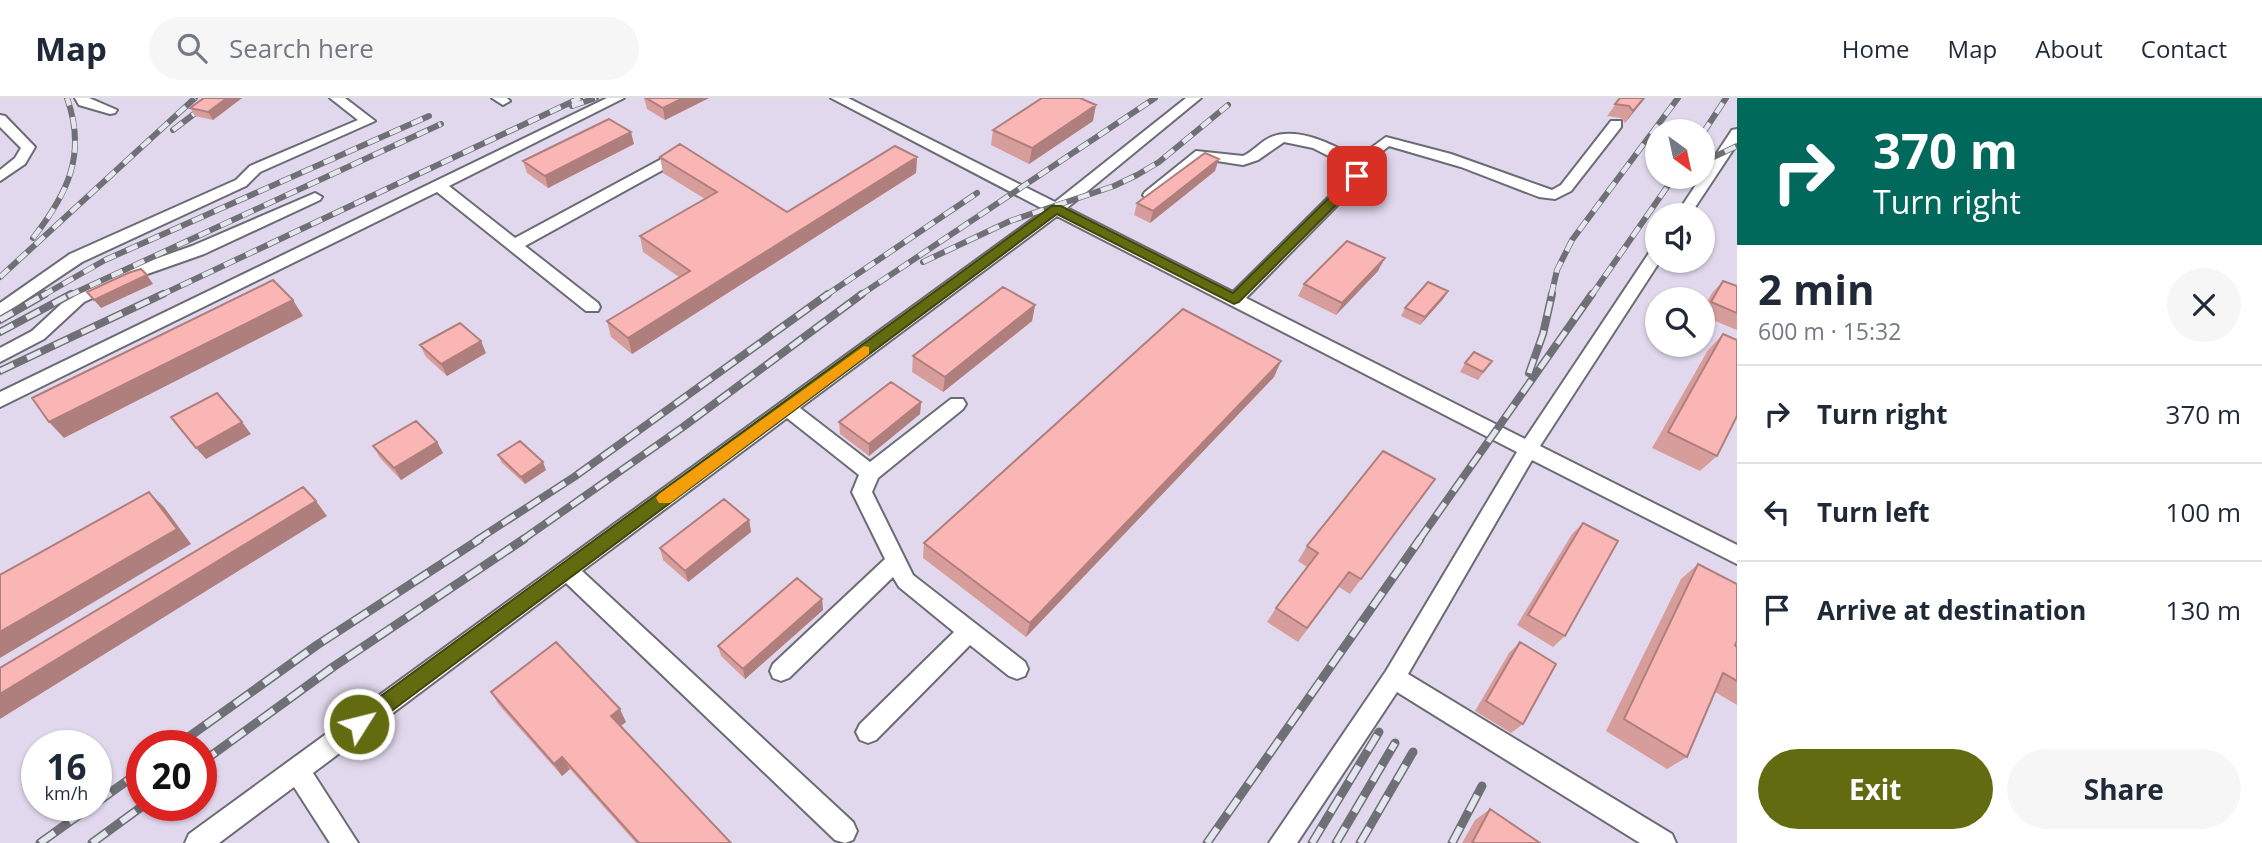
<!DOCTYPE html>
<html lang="en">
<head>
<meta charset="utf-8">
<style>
  :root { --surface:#fff; --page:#f6f6f7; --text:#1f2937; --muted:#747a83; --line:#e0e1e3; --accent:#636b10 }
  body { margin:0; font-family:"Open Sans",sans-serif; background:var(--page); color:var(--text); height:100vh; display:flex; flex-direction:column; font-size:26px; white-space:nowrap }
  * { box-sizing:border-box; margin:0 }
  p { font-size:23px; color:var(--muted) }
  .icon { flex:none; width:38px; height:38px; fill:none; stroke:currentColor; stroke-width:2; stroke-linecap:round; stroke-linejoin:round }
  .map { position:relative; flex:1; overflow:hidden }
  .drawer { display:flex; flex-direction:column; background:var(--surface); width:525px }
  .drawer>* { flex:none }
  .banner { background:#00695c; color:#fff; overflow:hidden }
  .needle { width:46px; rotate:147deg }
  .buttons { position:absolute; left:1645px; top:21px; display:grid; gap:14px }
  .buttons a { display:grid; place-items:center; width:70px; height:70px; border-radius:50%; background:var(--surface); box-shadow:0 2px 5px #0004; font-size:35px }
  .speed { position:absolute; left:21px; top:632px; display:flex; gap:14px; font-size:35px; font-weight:700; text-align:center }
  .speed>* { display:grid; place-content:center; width:91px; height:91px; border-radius:50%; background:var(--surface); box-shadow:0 2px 5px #0004; line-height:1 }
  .speed small { font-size:18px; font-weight:400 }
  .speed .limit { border:10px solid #d22; background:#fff; color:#111 }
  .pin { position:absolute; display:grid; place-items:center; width:60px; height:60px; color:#fff; margin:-30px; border-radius:14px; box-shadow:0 4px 10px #0006 }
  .me { position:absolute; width:77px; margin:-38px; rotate:54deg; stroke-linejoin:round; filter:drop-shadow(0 0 5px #0008) }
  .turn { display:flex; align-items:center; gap:24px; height:147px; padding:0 21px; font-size:32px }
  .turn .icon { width:91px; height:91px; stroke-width:2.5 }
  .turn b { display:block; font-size:49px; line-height:60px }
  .round { display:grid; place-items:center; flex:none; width:74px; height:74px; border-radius:37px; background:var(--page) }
  .overview { display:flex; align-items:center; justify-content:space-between; height:119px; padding:0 21px }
  h1 { font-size:42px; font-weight:700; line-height:52px }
  .cta { display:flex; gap:14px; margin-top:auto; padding:14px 21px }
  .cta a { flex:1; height:80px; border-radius:42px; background:var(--accent); color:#fff; font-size:28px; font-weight:700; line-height:80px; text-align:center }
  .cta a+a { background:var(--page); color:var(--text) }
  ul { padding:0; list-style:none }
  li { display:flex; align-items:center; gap:21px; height:98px; padding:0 21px; border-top:2px solid var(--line) }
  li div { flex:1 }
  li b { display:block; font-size:26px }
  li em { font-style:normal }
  header { display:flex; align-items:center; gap:42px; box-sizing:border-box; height:98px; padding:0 35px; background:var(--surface); border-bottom:2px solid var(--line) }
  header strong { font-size:33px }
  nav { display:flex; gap:38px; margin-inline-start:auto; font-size:24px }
  .search { width:490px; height:63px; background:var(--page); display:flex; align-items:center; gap:18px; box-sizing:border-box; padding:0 24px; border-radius:38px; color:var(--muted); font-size:26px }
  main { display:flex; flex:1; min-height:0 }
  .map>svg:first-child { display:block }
  .industrial { fill:#e2d8ed; fill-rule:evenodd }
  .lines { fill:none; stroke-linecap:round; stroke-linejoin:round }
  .minor-casing { stroke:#6a6c74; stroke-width:4 }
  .minor { fill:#fff; fill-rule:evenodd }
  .rail-far2-casing { stroke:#6f7075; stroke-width:6 }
  .rail-far1-casing { stroke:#6f7075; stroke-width:8 }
  .rail-casing { stroke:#6f7075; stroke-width:9 }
  .rail-far2 { stroke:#e4e6ef; stroke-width:4.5; stroke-dasharray:12; stroke-linecap:butt }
  .rail-far1 { stroke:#e4e6ef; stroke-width:5; stroke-dasharray:15; stroke-linecap:butt }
  .rail { stroke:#e4e6ef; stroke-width:6; stroke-dasharray:18; stroke-linecap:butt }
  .wall { fill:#d79d9b }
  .shaded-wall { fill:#af7f7e }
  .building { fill:#fab6b4; stroke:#af7f7e; stroke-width:2 }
  .route { fill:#636b10; stroke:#40460a; stroke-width:2 }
  .slow { fill:#f59e0b }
</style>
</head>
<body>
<header>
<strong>Map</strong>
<div class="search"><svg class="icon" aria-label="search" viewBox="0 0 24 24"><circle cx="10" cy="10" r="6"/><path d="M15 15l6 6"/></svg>Search here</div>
<nav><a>Home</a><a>Map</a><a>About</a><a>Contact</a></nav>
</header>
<main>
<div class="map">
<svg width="1737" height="745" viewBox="0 0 1737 745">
  <rect width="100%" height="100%" fill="#e4e6ef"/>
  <!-- industrial -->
  <path class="industrial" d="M0,0H1737V745H0ZM1657,33H1703V79H1657ZM1657,117H1703V163H1657ZM1657,201H1703V247H1657ZM37,648H96V707H37ZM142,648H201V707H142Z"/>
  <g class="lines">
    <defs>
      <path id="minor" d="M75,0H89L117,12L115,15L110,16L79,7Z
        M330,0H345L375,23L260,74L246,88L82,164L0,219V205L70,156L236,82L250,68L358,22Z
        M492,0H507L510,3L503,7Z
        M607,0H624L449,88L515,140L669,57H679V63L525,148L598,205L600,209L598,213H586L437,94L0,309V294Z
        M831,0H848L1055,104L1186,0H1201L1067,110L1233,194L1351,77L1350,69L1313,50L1284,44L1258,62L1243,67L1204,61L1155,100H1145L1143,97L1145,94L1196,53L1243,58C1254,53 1261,43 1271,39C1298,28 1334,47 1357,60L1386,39L1451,56L1552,92L1561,87L1611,23H1621V29L1571,93L1555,101L1539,99L1461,69L1389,48L1364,68L1363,81L1246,200L1525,341L1651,152L1657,151V163H1660L1540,348L1737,447V466L1532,362L1408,576L1672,736L1676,745H1640L1397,594L1297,745H1269L1386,573L1517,354L1057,118L800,310L870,364L951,301H963L966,306L963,311L878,380L872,394L913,477L1025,564L1028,571L1025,578L1017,581L1009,578L970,547L876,642L868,645L860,642L856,634L860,626L954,534L899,489L893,479L789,580L781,583L773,580L770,573L773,566L885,461L852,394L859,377L787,320L582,473L853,724L857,733L853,742L845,745L835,742L566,485L313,675L358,745H330L294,689L219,745H185L189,736L1045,112Z
        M0,17L5,18L35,49L25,66L0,83V72L15,60L21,50L0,29Z
        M1737,31V46L1690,117H1676L1732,32Z
        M315,95L322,99L320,102L204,156L133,181L84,204L44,241L0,264V250L32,233L72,196L121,173L192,148Z"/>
    </defs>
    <!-- minor casing -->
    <use href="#minor" class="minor-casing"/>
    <!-- minor -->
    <use href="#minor" class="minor"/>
    <defs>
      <path id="rail-far2" d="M572,8L596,0
        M173,32L215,0
        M1703,35L1726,0
        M1703,64L1737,48
        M33,140C68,95 87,56 67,0
        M923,164L1010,123L1114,88L1137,77L1159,64L1228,7
        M0,179L195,0
        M42,198L105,162L429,18
        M68,198L441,26
        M159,198L580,0
        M825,198L977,95
        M859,198L1155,0
        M1551,198L1557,172L1572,142L1678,0
        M1591,198L1674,79"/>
      <path id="rail-far1" d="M0,222L45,196
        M0,234L71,196
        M0,273L163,196
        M1529,275L1543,236L1552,196
        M477,442L574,379L828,196
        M522,442L683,329L862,196
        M1419,442L1592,196"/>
      <path id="rail" d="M176,648L317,547L480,441
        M201,665L333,569L524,441
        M96,705L142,672
        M40,745L93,707
        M92,745L144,707
        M1207,745L1420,441
        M1312,745L1379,634
        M1336,745L1395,645
        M1360,745L1413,654
        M1452,745L1482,688"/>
    </defs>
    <!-- rail-far2 casing -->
    <use href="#rail-far2" class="rail-far2-casing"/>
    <!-- rail-far1 casing -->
    <use href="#rail-far1" class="rail-far1-casing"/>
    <!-- rail casing -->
    <use href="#rail" class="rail-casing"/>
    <!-- rail-far2 -->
    <use href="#rail-far2" class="rail-far2"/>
    <!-- rail-far1 -->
    <use href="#rail-far1" class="rail-far1"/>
    <!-- rail -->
    <use href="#rail" class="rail"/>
  </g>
  <!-- wall -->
  <path class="wall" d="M204,0H242L213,22L195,18L190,10Z
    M644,0H709L665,22L647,11Z
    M1620,0H1645L1625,25L1621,20L1607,18Z
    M1093,23L1029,66L991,47L993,32Z
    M634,46L548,90L527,75L523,63Z
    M660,59L787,114L917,59L916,75L632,256L611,239L607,223L679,179L643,154L640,138L705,101L663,75Z
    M1215,73L1150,125L1134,117L1137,105Z
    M1378,173L1336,217L1298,198L1304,186Z
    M1723,183L1737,188V232L1703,218V211L1712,195Z
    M1448,193L1443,201L1420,227L1401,218L1405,210Z
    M1035,207L1032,223L943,294L912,274L913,258Z
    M1723,236L1717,358L1700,373L1652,350L1708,252Z
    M420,247L486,255L447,278L426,259Z
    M1492,263L1478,282L1460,274L1465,265Z
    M1274,279L1026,539L923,460L924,445Z
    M921,304L920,316L869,358L840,336L839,324Z
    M437,344L443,355L401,382L380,360L373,348Z
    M498,357L546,372L525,386L502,365Z
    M1435,381L1350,496L1339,489L1298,544L1267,524L1276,510L1307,469L1298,463L1307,448Z
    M749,422L751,434L688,484L663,462L660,450Z
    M1583,425L1565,538L1553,549L1517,527L1572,436Z
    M1698,466L1735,547L1737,549V607L1715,594L1687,659L1667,671L1606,633L1681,481Z
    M822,501L823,512L745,581L721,558L718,548Z
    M1520,544L1523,626L1511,635L1475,613L1509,555Z
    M491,594L626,624L620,628L731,745H636L570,671L562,678L499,607Z
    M1490,711L1540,745H1462L1475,722Z"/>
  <!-- shaded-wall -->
  <path class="shaded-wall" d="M227,0H242L213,22L208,14Z
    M683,0H709L665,22L663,10Z
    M1644,0H1645L1625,25L1633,13Z
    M1096,7L1093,23L1029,66L1032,50Z
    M631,34L634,46L548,90L545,78Z
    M917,59L916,75L632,256L628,240Z
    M1219,61L1215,73L1150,125L1153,113Z
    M1385,160L1378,173L1336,217L1342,205Z
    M147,177L153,186L101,210L94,202Z
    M1448,193L1443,201L1420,227L1425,219Z
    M293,202L303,218L64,340L49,324Z
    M1035,207L1032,223L943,294L945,279Z
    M481,243L486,255L447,278L441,266Z
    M1281,263L1274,279L1026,539L1030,525Z
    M921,304L920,316L869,358V346Z
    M242,324L251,336L206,361L196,350Z
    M437,344L443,355L401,382L394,370Z
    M543,364L546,372L525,386L521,379Z
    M149,394L164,409L191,446L0,560V534Z
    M316,403L327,418L0,621V596Z
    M749,422L751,434L688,484L685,473Z
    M822,501L823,512L745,581L743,571Z
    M620,611L626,624L617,631L611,618Z
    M562,659L570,671L562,678L554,666Z"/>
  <!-- building -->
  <path class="building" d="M204,0H227L208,14L190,10Z
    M646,0H683L663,10Z
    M1042,0H1080L1096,7L1032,50L993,32Z
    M1620,0H1644L1633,13L1629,8L1615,6Z
    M609,21L631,34L545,78L523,63Z
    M680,46L787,114L895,48L917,59L628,240L607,223L690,173L640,138L717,94L660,59Z
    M1205,55L1219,61L1153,113L1137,105Z
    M1347,143L1385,160L1342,205L1304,186Z
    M141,171L147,177L94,202L87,194L128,175Z
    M273,182L293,202L49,324L32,300Z
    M1723,183L1737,188V215L1711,204Z
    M1428,184L1448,193L1425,219L1405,210Z
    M1003,189L1035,207L945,279L913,258Z
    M1183,211L1281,263L1030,525L924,445Z
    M460,225L481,243L441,266L420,247Z
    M1723,236L1737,242V318L1717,358L1668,334Z
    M1474,254L1492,263L1483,274L1465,265Z
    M891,284L921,304L869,346L839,324Z
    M217,295L242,324L196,350L171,319Z
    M416,323L437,344L394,370L373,348Z
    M520,343L543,364L521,379L498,357Z
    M1383,353L1435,381L1361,481L1349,474L1307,530L1276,510L1318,455L1307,448Z
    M303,389L316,403L0,596V570Z
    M149,394L177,431L0,534V477Z
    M724,401L749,422L685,473L660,450Z
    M1583,425L1618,443L1565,538L1528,517Z
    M1698,466L1737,486V543L1735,547L1737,549V583L1723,575L1687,659L1624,621Z
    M797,480L822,501L743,571L718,548Z
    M556,544L620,611L611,618L731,745H639L562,659L554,666L491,594Z
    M1520,544L1556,566L1523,626L1486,603Z
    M1490,711L1540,745H1472Z"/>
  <!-- route -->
  <path class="route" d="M1357,74L1363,78L1362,81L1239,204L1234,206L1057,116L366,632L359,635L352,632L350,626L352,619L1052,108H1061L1233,195L1353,76Z"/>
  <!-- slow -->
  <path class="slow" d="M864,248L869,249V256L670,405H659L656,400L659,396Z"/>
</svg>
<div class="buttons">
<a><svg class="needle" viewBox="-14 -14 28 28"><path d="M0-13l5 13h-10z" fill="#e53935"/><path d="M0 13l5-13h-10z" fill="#747a83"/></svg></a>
<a><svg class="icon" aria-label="sound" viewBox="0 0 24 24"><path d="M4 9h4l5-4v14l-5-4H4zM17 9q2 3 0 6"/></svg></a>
<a><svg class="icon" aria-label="search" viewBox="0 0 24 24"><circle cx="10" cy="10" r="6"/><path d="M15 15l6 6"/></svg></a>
</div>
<div class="speed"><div>16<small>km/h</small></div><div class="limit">20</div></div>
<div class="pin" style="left:1357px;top:78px;background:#d93025"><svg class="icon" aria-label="arrive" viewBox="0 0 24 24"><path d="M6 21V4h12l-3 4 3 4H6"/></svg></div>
<svg class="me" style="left:359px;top:626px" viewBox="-20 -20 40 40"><circle r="17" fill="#636b10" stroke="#fff" stroke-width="3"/><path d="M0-11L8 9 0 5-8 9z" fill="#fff"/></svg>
</div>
<section class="drawer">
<div class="banner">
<div class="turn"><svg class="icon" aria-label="right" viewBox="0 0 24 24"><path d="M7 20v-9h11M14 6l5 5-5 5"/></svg><div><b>370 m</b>Turn right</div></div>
</div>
<div class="overview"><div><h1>2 min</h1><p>600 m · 15:32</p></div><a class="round"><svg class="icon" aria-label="close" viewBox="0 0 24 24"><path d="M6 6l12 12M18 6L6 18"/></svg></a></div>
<ul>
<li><svg class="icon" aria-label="right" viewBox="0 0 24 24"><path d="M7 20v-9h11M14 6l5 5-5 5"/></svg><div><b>Turn right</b></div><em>370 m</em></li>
<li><svg class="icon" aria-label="left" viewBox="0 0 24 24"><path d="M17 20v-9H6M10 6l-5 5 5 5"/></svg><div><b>Turn left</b></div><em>100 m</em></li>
<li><svg class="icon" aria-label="arrive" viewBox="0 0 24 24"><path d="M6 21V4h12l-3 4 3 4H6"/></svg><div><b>Arrive at destination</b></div><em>130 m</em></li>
</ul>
<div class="cta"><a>Exit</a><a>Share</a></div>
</section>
</main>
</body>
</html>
